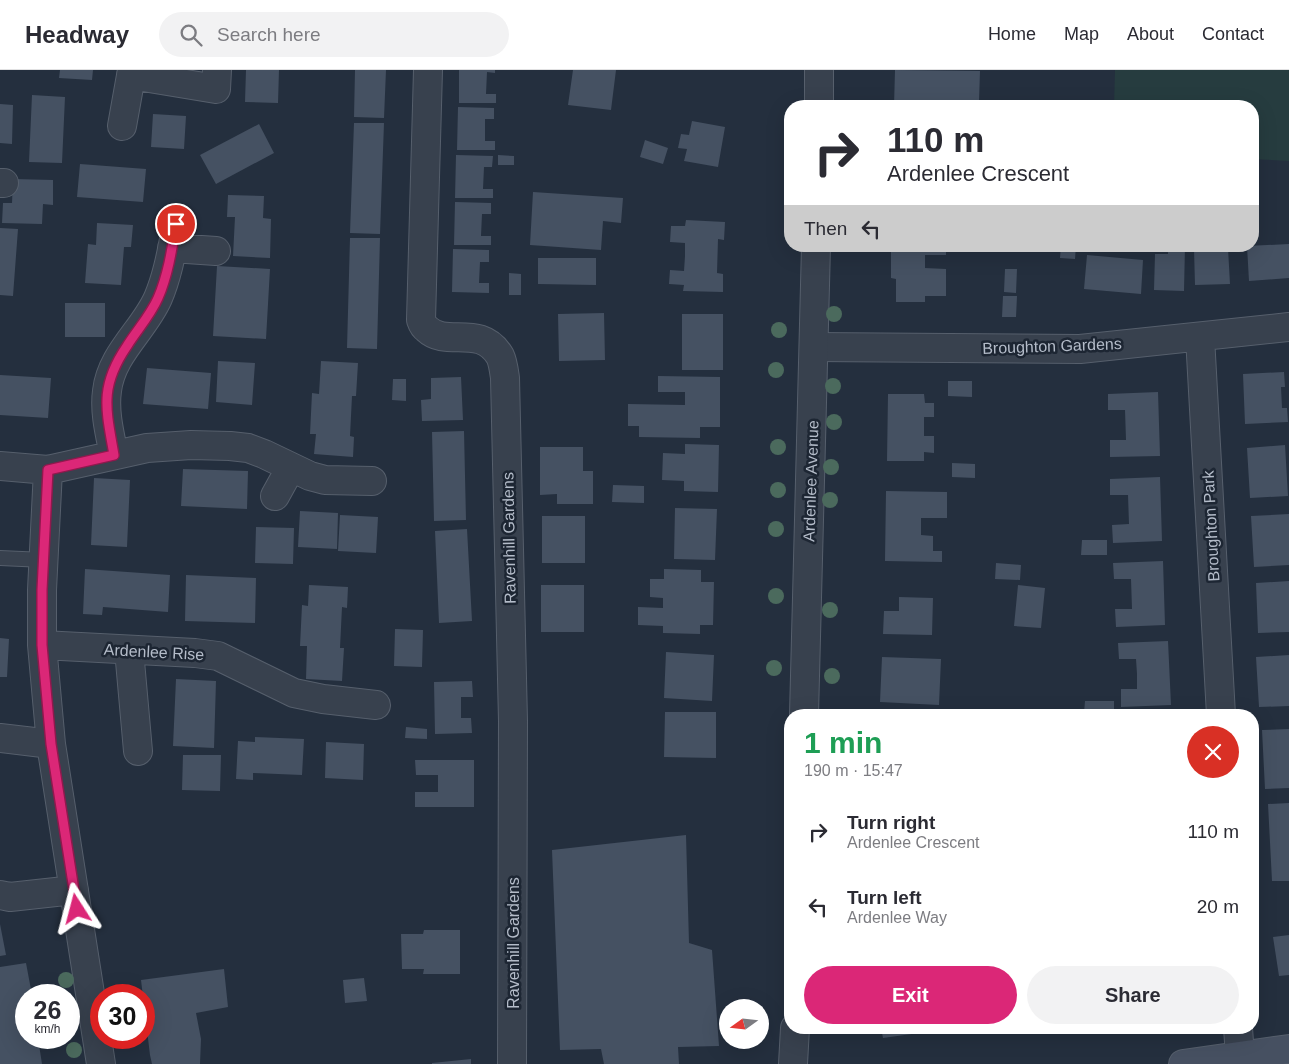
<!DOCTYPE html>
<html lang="en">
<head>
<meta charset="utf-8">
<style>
  :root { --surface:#fff; --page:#f2f2f3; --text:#2b2b33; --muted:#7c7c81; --line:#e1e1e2; --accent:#db2777 }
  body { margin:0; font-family:Arial,sans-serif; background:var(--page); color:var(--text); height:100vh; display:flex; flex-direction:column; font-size:19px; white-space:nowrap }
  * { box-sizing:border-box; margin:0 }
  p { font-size:16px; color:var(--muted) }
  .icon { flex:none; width:28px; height:28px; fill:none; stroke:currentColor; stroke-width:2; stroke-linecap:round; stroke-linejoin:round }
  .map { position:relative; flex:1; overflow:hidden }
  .sheet { position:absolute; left:784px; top:639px; width:475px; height:325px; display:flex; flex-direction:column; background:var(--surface); border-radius:20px; box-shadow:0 5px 20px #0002 }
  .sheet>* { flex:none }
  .guide { position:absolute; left:784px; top:30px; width:475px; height:152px; border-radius:20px; box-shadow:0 5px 20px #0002; background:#fff; color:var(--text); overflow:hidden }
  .needle { width:32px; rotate:255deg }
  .tools { position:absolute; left:719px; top:929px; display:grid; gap:10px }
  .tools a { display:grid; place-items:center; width:50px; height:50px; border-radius:50%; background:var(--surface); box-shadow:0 5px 20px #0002; font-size:25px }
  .speed { position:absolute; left:15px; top:914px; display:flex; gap:10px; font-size:25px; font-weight:700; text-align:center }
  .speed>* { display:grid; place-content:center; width:65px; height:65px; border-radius:50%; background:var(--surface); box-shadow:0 5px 20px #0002; line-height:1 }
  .speed small { font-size:12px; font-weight:400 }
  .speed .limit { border:8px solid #d22; background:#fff; color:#111 }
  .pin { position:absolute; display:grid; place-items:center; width:42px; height:42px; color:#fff; margin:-21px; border:2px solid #fff; border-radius:50%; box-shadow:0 1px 5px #0007 }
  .me { position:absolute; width:55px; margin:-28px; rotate:351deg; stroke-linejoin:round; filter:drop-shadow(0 0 4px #0008) }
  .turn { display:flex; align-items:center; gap:18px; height:105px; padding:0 20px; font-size:22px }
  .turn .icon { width:65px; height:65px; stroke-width:2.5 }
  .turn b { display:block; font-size:35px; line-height:42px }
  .then { display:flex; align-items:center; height:48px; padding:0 20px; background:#0003; gap:10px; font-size:19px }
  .round { display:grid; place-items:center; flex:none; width:52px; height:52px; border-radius:26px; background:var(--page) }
  .headline { display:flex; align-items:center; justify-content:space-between; height:85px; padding:0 20px }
  h1 { font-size:30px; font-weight:700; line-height:38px; color:#1e9e55 }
  .action { display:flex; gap:10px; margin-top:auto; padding:10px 20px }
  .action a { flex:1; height:58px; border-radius:30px; background:var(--accent); color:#fff; font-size:20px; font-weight:700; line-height:58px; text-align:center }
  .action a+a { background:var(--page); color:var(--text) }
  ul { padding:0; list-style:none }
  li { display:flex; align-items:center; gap:15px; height:75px; padding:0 20px }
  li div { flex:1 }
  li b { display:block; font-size:19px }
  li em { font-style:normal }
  header { display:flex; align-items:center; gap:30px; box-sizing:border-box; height:70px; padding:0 25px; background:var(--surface); border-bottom:1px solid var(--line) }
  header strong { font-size:24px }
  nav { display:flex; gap:28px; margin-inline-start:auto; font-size:18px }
  .search { width:350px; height:45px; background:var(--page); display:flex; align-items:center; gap:12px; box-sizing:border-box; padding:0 18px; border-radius:28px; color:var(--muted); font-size:19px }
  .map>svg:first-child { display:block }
  .green { fill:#263c3f }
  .building { fill:#455162 }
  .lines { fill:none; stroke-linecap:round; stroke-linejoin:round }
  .service-casing { stroke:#565f6c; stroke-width:16 }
  .minor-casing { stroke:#565f6c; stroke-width:30 }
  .tertiary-casing { stroke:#565f6c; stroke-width:30 }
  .secondary-casing { stroke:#565f6c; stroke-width:30 }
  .service { stroke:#38414e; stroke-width:14 }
  .minor { stroke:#38414e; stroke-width:28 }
  .tertiary { stroke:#38414e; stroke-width:28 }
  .secondary { stroke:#465061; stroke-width:28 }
  .tree { fill:#4b6a5d }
  .route-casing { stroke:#8e194d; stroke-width:12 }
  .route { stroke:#db2777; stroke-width:9 }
  .labels { text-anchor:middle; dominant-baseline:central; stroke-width:5; stroke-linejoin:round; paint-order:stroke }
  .street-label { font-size:16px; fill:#b4bcc9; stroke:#1d2633 }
</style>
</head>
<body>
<header>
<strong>Headway</strong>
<div class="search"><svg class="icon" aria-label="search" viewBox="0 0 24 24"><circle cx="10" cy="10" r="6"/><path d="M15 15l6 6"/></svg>Search here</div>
<nav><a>Home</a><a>Map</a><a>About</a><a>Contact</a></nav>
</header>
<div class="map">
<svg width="1289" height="994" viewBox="0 0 1289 994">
  <rect width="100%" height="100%" fill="#242f3e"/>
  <!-- green -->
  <path class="green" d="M1115,0H1289V91L1253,89L1252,36H1114Z"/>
  <!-- building -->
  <path class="building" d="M60,0H93L92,10L59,8Z
    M246,0H279L278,33L245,32Z
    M355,0H386L384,48L354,47Z
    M459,0H495V3L487,2L486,24H496V33H459Z
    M573,0H616L611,40L568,35Z
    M895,0L980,1L979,32L926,31V36H894Z
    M32,25L65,27L62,93L29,92Z
    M0,34L13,35L12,74L0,73Z
    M458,37L494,38V49H485V71H495V80H457Z
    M153,44L186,46L184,79L151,77Z
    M692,51L725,57L718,97L684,91L687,79L678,78L681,64L689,65Z
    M354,53H384L380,164L350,163Z
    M259,54L274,83L216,114L200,85Z
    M645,70L668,78L663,94L640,87Z
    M456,85L493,86L492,97H484L483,119H493V128H455Z
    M498,85L514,86V95H498Z
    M80,94L146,99L143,132L77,127Z
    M13,109L53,110V135L43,134L42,154L2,153L3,133H12Z
    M533,122L623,128L621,153L603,151L601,180L530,175Z
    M228,125L264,126L263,148L271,149L270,188L233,186L235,147H227Z
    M455,132L491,133V144H482L481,166H491V175H454Z
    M686,150L725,152L724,170L718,169L717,203L723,204V222L683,221L684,215L669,214L670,200L684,201L685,186V173L670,172L671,156H685Z
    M97,153L133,155L131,177H124L121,215L85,213L88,174L96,175Z
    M0,158L18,159L13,226L0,225Z
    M350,168H380L377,279L347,278Z
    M1289,174V208L1249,211L1247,176Z
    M891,176H946V185H925V198L946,199V226H925V232H896V209L891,208Z
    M1061,176H1076L1075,189L1060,188Z
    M1168,176H1185L1184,221L1154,220L1155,184H1168Z
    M1228,178L1230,214L1195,215L1194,179Z
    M453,179L489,180V192H480L479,213H489V223L452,222Z
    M1087,185L1143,190L1141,224L1084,219Z
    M538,188H596V215L538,214Z
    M217,196L270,199L266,269L213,266Z
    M1005,199H1017L1016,223L1004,222Z
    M509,203L521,204V225H509Z
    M1003,226H1017L1016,247H1002Z
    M65,233H105V267H65Z
    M604,243L605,290L559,291L558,244Z
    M682,244H723V300H682Z
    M218,291L255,293L252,335L216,332Z
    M321,291L358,293L356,326H352L350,366L354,367L353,387L314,384L316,364H310L312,323L319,324Z
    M147,298L211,303L208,339L143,334Z
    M1284,302L1285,317H1281L1282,338H1287L1288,352L1245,354L1243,304Z
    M0,305L51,308L48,348L0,345Z
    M658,306L720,307V357H700V368L639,367V356H628V334L685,335V322H658Z
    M461,307L463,350L422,351L421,330L431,329V308Z
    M393,309H406V331L392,330Z
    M948,311H972V327L948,326Z
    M1158,322L1160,386L1110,387V370H1126L1125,340H1108V324Z
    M888,324H924L925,333H934V347H924V366H934V383L924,382V391H887Z
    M464,361L466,450L434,451L432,362Z
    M685,374L719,375L718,422L684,421V411L662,410L663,383L685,384Z
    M1285,375L1288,426L1250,428L1247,378Z
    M540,377H583V401H593V434H557V424L540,425Z
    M952,393L975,394V408L952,407Z
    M183,399L248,401L247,439L181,436Z
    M1160,407L1162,471L1113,473L1112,455L1129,454L1128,425H1110V409Z
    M94,408L130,410L127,477L91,475Z
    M613,415L644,416V433L612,432Z
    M886,421L947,422V448H921V465L933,466V481H942V492L885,491Z
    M675,438L717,439L715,490L674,489Z
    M300,441L338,443L337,479L298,477Z
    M1289,444V495L1254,497L1251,446Z
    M340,445L378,447L376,483L338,481Z
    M542,446H585V493H542Z
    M256,457L294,458L293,494L255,493Z
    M467,459L472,551L439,553L435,461Z
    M1082,470H1107V485H1081Z
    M1163,491L1165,555L1116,557L1115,539H1132L1131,509H1114L1113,493Z
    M996,493L1021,495L1020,510L995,509Z
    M85,499L170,505L168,542L103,537L102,545L83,544Z
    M664,499L701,500V512H714L713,555H700V564L663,563V556L638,555V537L663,538V528L650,527V509H664Z
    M186,505L256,508L255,553L185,551Z
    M1289,511V562L1258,563L1256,513Z
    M309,515L348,517L347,538L342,537L340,578H344L342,611L306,609L307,576H300L302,535L308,536Z
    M541,515H584V562H541Z
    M1018,515L1045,518L1041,558L1014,556Z
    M899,527L933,528L932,565L883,564L884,541H899Z
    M395,559L423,560L422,597L394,596Z
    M0,568L9,569L7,607H0Z
    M1168,571L1171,635L1121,637V619H1137V604L1136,589H1119L1118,573Z
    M666,582L714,585L712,631L664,628Z
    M1289,585V636L1259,637L1256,587Z
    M882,587L941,589L939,635L880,632Z
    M176,609L216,611L214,678L173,676Z
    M472,611L473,627H461V648H471L472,663L435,664L434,612Z
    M1085,631H1114V644L1084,643Z
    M665,642H716V688L664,687Z
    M406,657L427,659V669L405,668Z
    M1289,659V718L1265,719L1262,660Z
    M255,667L304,669L302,705L253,703V710L236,709L238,671L255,672Z
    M326,672L364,674L363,710L325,708Z
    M183,685H221L220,721L182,720Z
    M415,690H474V737H415V722H438V705H416Z
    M1289,733V811H1272L1268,734Z
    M686,765L689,873L712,880L719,976L678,977L679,994H604L601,979L560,980L552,780Z
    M0,854L6,885L0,886Z
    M424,860H460V904H423L424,899H402L401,864H423Z
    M1289,865V905L1279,906L1273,867Z
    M26,893L32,925H26V968H38L42,994H0V897Z
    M224,899L228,937L196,943L201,969L200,994H152L150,985L141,910Z
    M364,908L367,931L345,933L343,910Z
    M881,958H932L933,961L883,968Z
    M471,989V994H432V993Z"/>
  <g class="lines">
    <defs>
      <path id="service" d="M0,488L44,490"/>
      <path id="minor" d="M428,0L421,250C422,253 424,257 427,259C447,278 480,253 500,286C503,292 504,301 505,308L513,651L512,994
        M131,5L216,19L217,0
        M122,56L132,0
        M0,113H4
        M172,178L216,181
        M1200,267L1221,645
        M814,277L1080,279L1289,257
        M114,385C110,365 104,342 107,321C111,284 144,260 158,228C168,205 172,179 177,154
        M0,396L48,400L147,378L191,375L230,376L248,378L264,384L310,406L325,410L372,411
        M48,400L42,520V575L51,674L101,994
        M275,426L291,397
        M42,575L195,583L218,586L294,623L323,629L376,635
        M129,580L138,681
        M0,668L51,674
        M0,825L10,827L74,820
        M1238,958L1240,986"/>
      <path id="tertiary" d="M819,36V0
        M804,645L816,176
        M793,994L795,958"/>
      <path id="secondary" d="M1183,994L1289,979"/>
    </defs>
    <!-- service casing -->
    <use href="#service" class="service-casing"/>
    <!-- minor casing -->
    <use href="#minor" class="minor-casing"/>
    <!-- tertiary casing -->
    <use href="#tertiary" class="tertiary-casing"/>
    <!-- secondary casing -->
    <use href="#secondary" class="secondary-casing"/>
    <!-- service -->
    <use href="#service" class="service"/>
    <!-- minor -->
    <use href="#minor" class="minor"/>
    <!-- tertiary -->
    <use href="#tertiary" class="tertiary"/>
    <!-- secondary -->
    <use href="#secondary" class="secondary"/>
  </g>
  <!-- trees -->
  <g class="tree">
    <circle cx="834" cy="244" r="8"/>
    <circle cx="779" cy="260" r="8"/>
    <circle cx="776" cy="300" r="8"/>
    <circle cx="833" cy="316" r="8"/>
    <circle cx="834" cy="352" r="8"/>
    <circle cx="778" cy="377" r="8"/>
    <circle cx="831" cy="397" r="8"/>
    <circle cx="778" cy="420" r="8"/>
    <circle cx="830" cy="430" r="8"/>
    <circle cx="776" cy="459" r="8"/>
    <circle cx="776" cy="526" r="8"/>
    <circle cx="830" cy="540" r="8"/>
    <circle cx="774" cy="598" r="8"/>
    <circle cx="832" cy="606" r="8"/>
    <circle cx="66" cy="910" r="8"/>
    <circle cx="74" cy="980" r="8"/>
  </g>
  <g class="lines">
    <defs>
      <path id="route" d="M77,839L51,674L42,575V520L48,400L114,385C106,339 99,317 127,276C137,260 150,246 158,228C168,205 172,179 176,154"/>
    </defs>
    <!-- route casing -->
    <use href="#route" class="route-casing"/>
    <!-- route -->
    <use href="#route" class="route"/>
  </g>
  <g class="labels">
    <!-- street labels -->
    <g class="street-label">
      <text transform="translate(1052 276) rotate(-2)">Broughton Gardens</text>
      <text transform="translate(811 411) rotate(-88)">Ardenlee Avenue</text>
      <text transform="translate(1211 456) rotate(-93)">Broughton Park</text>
      <text transform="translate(509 468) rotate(-91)">Ravenhill Gardens</text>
      <text transform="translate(154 582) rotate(3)">Ardenlee Rise</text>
      <text transform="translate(513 873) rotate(-90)">Ravenhill Gardens</text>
    </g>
  </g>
</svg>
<div class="tools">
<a><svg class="needle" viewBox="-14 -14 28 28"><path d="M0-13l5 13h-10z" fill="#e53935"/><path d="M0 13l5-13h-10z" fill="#7c7c81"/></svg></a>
</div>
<div class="speed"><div>26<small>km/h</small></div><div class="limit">30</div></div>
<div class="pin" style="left:176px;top:154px;background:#d93025"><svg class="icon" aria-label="arrive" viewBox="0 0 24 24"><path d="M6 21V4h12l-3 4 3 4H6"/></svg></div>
<svg class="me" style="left:77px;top:839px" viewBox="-20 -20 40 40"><path d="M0-17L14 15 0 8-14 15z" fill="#db2777" stroke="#fff" stroke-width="4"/></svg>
<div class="guide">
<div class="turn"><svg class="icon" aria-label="right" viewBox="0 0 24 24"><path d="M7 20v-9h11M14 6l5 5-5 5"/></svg><div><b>110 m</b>Ardenlee Crescent</div></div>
<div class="then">Then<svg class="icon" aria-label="left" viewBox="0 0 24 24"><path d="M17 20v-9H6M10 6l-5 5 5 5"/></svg></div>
</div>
<section class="sheet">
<div class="headline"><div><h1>1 min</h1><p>190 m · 15:47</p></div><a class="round" style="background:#d93025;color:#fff"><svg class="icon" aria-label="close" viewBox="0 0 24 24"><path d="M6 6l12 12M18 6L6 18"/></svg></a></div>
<ul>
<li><svg class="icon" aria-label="right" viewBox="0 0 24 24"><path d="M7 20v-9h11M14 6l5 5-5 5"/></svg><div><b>Turn right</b><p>Ardenlee Crescent</p></div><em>110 m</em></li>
<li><svg class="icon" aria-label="left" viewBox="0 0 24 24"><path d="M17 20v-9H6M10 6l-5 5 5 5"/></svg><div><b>Turn left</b><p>Ardenlee Way</p></div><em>20 m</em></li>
</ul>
<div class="action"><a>Exit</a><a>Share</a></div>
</section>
</div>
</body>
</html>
